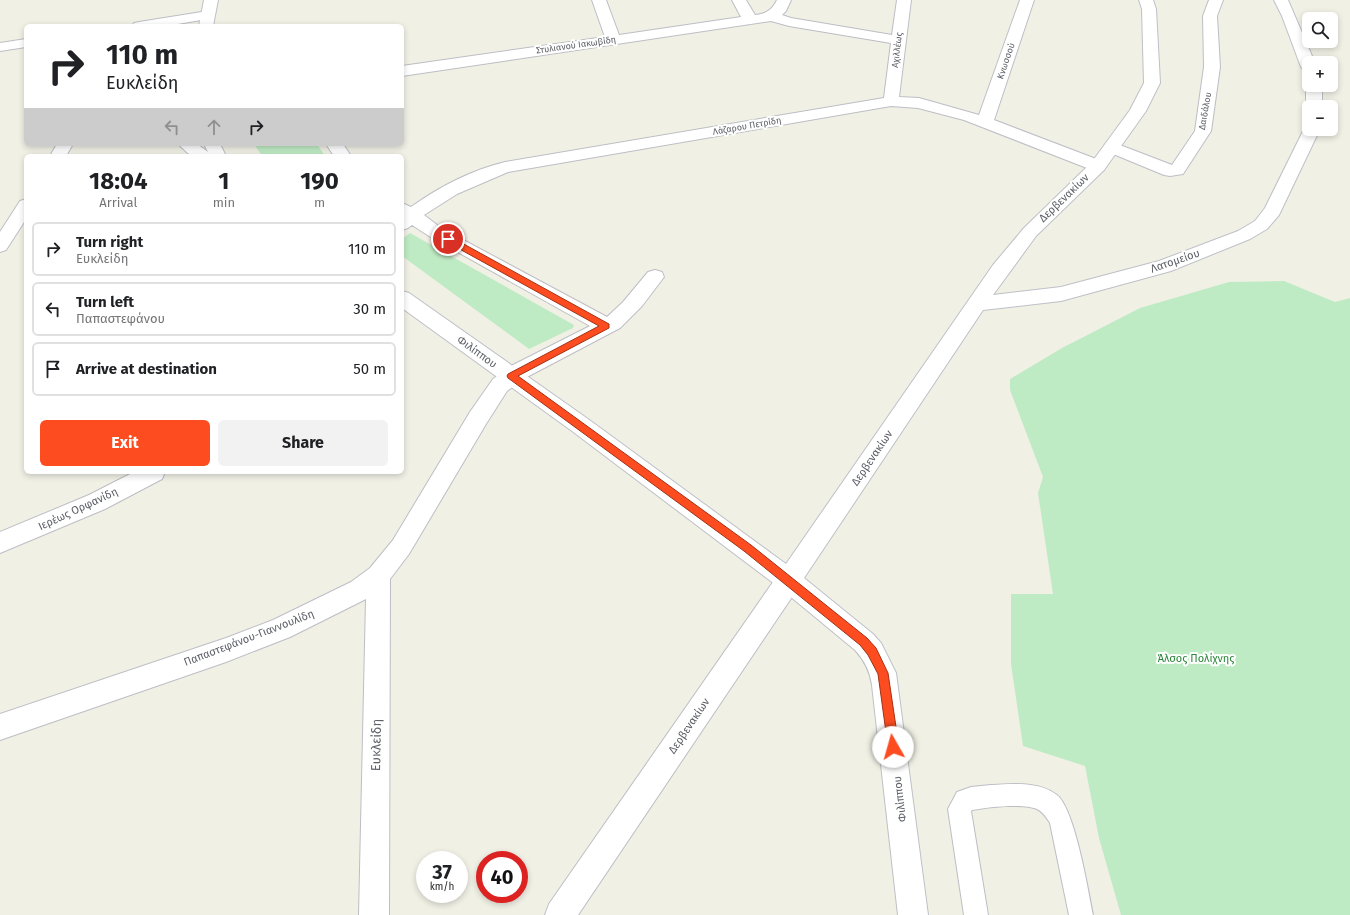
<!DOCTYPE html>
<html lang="en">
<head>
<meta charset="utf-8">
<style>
  :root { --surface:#fff; --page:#f2f2f2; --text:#202124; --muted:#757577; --line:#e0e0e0; --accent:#fc4c20 }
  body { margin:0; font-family:"Fira Sans",sans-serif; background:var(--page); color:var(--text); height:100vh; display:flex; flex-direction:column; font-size:15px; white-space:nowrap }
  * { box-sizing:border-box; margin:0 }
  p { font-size:13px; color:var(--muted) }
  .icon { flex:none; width:22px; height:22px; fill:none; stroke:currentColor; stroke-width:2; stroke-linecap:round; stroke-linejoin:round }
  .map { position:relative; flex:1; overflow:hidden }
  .side { position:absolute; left:24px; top:154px; width:380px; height:320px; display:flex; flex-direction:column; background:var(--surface); border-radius:6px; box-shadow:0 2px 6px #0003 }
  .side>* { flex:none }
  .guide { position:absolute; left:24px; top:24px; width:380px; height:122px; border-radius:6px; box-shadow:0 2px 6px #0003; background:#fff; color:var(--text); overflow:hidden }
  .buttons { position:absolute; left:1302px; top:12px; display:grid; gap:8px }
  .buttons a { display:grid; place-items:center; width:36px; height:36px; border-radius:6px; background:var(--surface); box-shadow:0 2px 6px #0003; font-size:20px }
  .speed { position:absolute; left:416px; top:851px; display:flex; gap:8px; font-size:20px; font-weight:700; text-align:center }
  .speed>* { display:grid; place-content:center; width:52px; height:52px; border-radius:50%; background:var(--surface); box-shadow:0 2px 6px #0003; line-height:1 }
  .speed small { font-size:10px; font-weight:400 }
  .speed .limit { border:6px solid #d22; background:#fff; color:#111 }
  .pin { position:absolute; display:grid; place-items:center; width:34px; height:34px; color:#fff; margin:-17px; border:2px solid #fff; border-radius:50%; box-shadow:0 1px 4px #0007 }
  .me { position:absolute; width:44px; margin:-22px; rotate:353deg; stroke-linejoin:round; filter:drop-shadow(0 0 3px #0008) }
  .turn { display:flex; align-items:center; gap:14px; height:84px; padding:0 16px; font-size:18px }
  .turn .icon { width:52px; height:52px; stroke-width:2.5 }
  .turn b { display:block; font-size:28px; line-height:34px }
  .lanes { display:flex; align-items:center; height:38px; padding:0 16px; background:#0003; justify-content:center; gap:20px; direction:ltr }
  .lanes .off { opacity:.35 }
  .eta { display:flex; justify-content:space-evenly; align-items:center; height:68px; text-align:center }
  .eta b { font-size:24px; font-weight:700; line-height:28px }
  .action { display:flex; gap:8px; margin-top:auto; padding:8px 16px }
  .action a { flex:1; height:46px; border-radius:6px; background:var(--accent); color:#fff; font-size:16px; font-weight:700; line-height:46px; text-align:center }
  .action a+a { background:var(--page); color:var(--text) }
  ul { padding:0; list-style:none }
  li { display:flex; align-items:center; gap:12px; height:54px; margin:0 8px 6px; padding:0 8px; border:2px solid var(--line); border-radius:6px }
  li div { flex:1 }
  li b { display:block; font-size:15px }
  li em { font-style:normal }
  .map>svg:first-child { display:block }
  .green { fill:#bfebc4 }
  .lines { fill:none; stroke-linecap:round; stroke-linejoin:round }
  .lane-casing { stroke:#bdbec5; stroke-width:2 }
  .street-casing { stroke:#bdbec5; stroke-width:2 }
  .secondary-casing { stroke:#bdc0c7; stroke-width:2 }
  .lane { fill:#fff; fill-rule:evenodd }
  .street { fill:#fff; fill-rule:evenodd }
  .secondary { fill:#fff; fill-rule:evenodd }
  .route { fill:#fc4c20; stroke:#a43115 }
  .labels { text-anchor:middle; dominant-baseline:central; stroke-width:4; stroke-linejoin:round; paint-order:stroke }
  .far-street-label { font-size:9px; fill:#5d6067; stroke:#fff }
  .street-label { font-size:11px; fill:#5d6067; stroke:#fff }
  .park-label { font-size:11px; fill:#2c873b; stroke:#fff }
  .near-street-label { font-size:13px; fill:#5d6067; stroke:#fff }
</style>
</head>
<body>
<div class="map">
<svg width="1350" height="915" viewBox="0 0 1350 915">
  <rect width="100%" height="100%" fill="#f1f0e5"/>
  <!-- green -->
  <path class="green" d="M254,144H317L325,156H262Z
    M410,233L574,325L573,328L529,349L402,256V239Z
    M1284,281L1335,302L1350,298V915H1121L1099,838L1085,766L1023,746L1011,664V594H1053L1038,493L1043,477L1010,390V379L1062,348L1140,308L1229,282Z"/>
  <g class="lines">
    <defs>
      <path id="lane" d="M991,785C1013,784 1039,781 1057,795C1075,810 1088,890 1093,915H1069L1050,823C1047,818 1043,812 1037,809C1023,803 988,807 972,810L971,811L988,915H964L948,809L957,792L971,787Z"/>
      <path id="street" d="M592,0H606L619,35L741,17L732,0H746L755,15C766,14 772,10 777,0H791L786,11L782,15L791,18L892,35L897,0H911L899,97L919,98L979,115L1020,0H1034L994,120L1104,162L1106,166L1104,170L1098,171L1092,170L964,120L918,108L891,106L508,172L457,194L424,215L441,228L607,317L623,302L648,272L655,270L662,272L664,277L642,306L620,328L525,378L507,391L486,424L409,554L390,579L389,915H359L366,599L290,637L226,662L0,740V714L226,638L273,620L351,582L370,568L393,540L470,412L493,379L511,366L590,326L429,236L412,225L408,228L402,230V203L411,207C439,187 472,170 505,162L884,98L891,43L789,26L771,21L402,76V66L605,37Z
        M1209,0H1223L1217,16L1220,67L1211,131L1183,174L1170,176L1164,175L1106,151L1104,147L1106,143L1112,142L1172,165L1195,131L1204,67L1203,16Z
        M208,11L213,12L215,15L213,18L166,26H132L134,23L139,22Z
        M26,39V47L0,51V43Z
        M57,144H73L66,156H50Z
        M326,144H343L351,156H334Z
        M26,199V219L6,250L0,252V232L20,201Z
        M134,472H165L162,479L105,509L0,553V532L89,495Z
        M789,569L798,572L801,580L798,588L578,915H545L549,904L780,572Z"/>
      <path id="secondary" d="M204,0H218L213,26H199Z
        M1139,0H1153L1156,9L1160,83L1146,111L1104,170L1036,236L993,295L1061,287L1159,261L1238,231L1255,221L1265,208L1306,125H1309V129H1320L1279,215L1267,229L1250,239L1171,271L1061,301L983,310L804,578L873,634L881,643L896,673L928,915H898L872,685C870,671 865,661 855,650L780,588L572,431L402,308V291L409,293L588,419L786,564L993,265L1024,228L1092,162L1130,110L1144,83L1142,9Z
        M1274,0H1288L1315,63H1309V72L1304,70L1301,67L1282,16Z
        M1309,82V85H1322V107H1309V111L1306,107V85Z
        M178,144H197L208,152L204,144H220L226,156H191Z"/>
    </defs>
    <!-- lane casing -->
    <use href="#lane" class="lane-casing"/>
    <!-- street casing -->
    <use href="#street" class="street-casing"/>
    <!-- secondary casing -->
    <use href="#secondary" class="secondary-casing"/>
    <!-- lane -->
    <use href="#lane" class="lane"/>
    <!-- street -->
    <use href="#street" class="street"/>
    <!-- secondary -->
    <use href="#secondary" class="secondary"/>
  </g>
  <!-- route -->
  <path class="route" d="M445,237H451L609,324V328L518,376L751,545L867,638L876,648L888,673L899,747L897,751L893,753L889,751L888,747L878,674L868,655L860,645L744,551L508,378L507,376L508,374L599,326L445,241Z"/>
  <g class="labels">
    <!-- far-street labels -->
    <g class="far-street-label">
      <text transform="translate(576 45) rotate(-8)">Στυλιανού Ιακωβίδη</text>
      <text transform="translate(897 50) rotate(-83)">Αχιλλέως</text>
      <text transform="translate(1006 61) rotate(-71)">Κνωσσού</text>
      <text transform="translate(1205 111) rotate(-80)">Δαιδάλου</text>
      <text transform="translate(747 126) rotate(-10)">Λάζαρου Πετρίδη</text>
    </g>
    <!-- street labels -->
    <g class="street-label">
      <text transform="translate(1064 198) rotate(-44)">Δερβενακίων</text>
      <text transform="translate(1175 261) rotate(-19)">Λατομείου</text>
      <text transform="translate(477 352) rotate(36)">Φιλίππου</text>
      <text transform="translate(872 458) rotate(-56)">Δερβενακίων</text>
      <text transform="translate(78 509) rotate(-25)">Ιερέως Ορφανίδη</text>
      <text transform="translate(249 638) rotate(-21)">Παπαστεφάνου-Γιαννουλίδη</text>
      <text transform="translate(689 726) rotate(-56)">Δερβενακίων</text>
      <text transform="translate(900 799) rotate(-97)">Φιλίππου</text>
    </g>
    <!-- park labels -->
    <g class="park-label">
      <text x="1196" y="658">Άλσος Πολίχνης</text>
    </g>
    <!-- near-street labels -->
    <g class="near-street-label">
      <text transform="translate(376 745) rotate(-89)">Ευκλείδη</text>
    </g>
  </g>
</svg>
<div class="buttons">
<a><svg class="icon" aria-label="search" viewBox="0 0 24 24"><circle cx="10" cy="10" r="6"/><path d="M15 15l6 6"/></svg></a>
<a>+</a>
<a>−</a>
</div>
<div class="speed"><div>37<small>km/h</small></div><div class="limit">40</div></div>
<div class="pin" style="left:448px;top:239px;background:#d93025"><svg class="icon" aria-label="arrive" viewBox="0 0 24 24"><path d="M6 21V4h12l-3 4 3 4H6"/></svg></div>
<svg class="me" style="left:893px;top:747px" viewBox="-20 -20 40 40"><circle r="19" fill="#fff"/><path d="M0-13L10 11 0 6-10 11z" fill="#fc4c20"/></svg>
<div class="guide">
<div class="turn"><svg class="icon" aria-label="right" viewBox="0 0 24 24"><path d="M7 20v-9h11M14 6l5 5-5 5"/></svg><div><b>110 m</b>Ευκλείδη</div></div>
<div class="lanes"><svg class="icon off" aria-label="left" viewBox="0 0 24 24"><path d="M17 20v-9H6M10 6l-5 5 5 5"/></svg><svg class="icon off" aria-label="ahead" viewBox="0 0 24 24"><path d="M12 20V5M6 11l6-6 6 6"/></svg><svg class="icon" aria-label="right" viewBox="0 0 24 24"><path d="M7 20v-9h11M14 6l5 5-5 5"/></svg></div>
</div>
<section class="side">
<div class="eta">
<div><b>18:04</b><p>Arrival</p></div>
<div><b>1</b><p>min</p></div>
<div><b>190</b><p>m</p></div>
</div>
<ul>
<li><svg class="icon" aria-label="right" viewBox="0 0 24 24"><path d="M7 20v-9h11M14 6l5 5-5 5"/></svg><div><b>Turn right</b><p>Ευκλείδη</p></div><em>110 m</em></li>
<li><svg class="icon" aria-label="left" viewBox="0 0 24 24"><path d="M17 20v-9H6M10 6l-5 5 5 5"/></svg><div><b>Turn left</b><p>Παπαστεφάνου</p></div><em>30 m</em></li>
<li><svg class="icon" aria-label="arrive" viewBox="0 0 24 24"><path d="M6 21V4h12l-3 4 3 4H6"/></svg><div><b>Arrive at destination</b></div><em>50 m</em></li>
</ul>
<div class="action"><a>Exit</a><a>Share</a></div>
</section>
</div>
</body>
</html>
